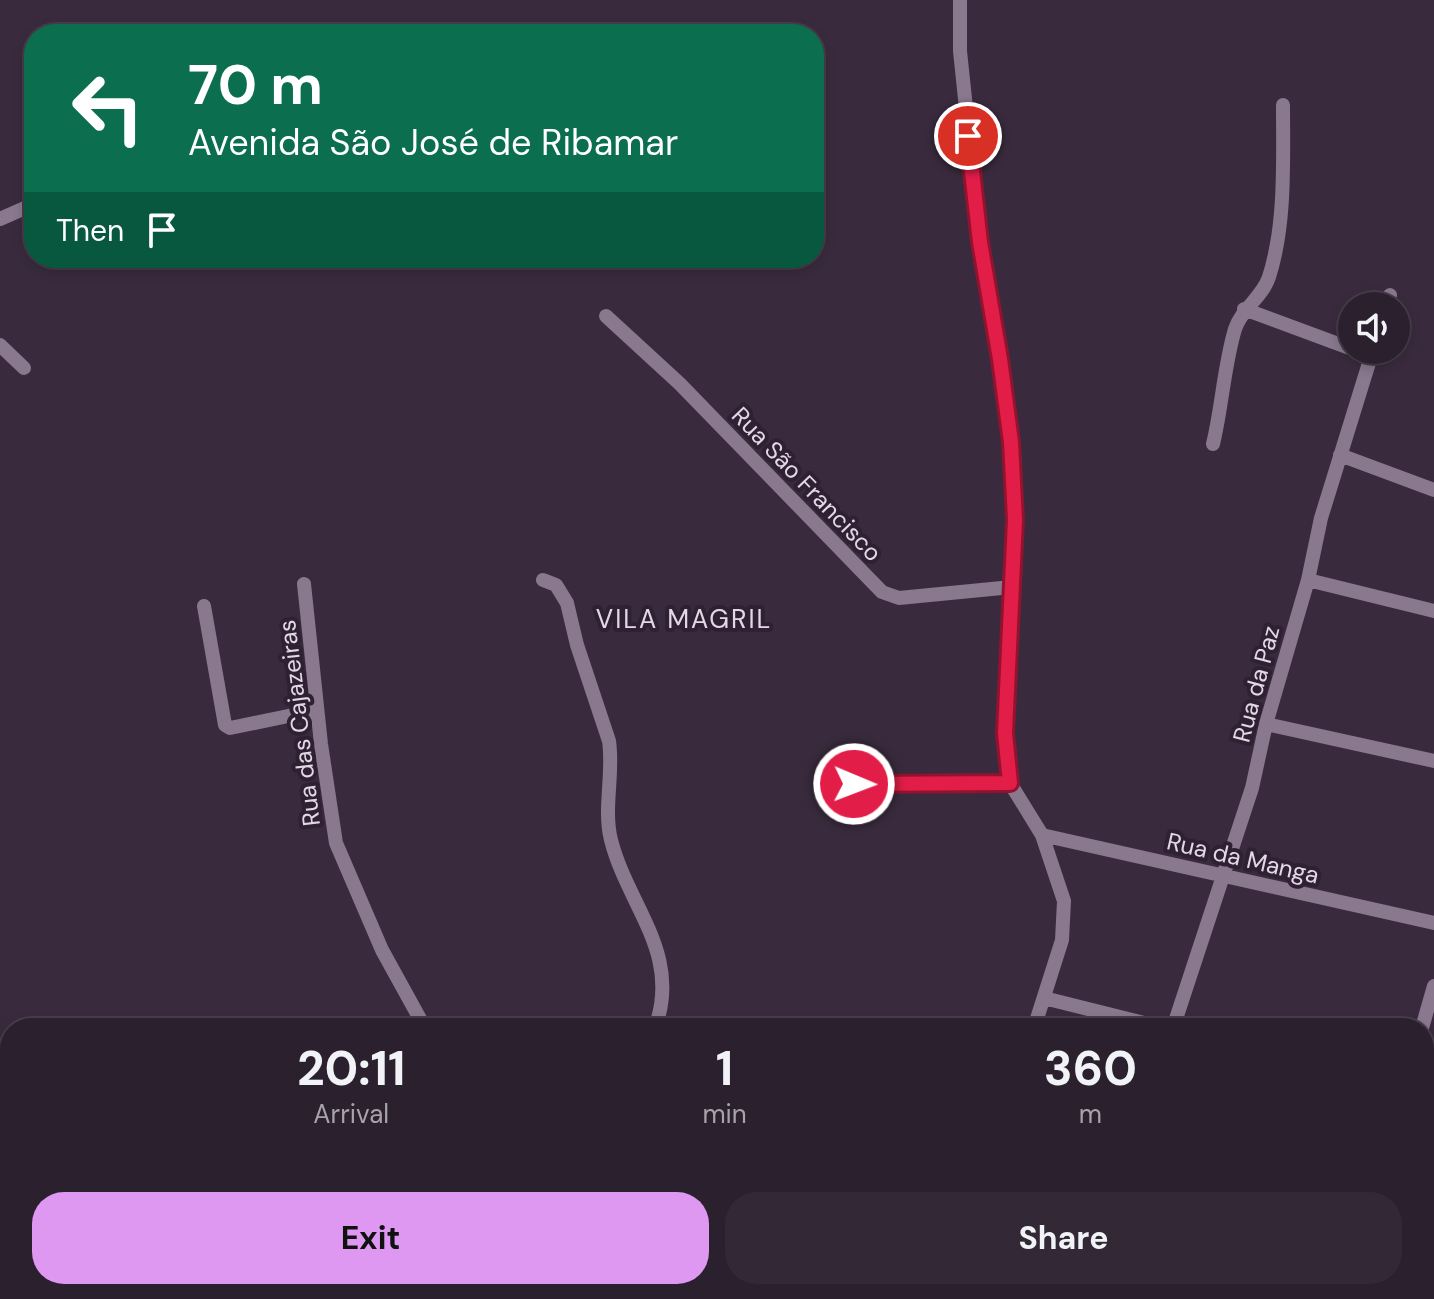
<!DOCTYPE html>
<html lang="en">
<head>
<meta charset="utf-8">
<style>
  :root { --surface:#2b202e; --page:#332836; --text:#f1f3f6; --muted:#a6a3aa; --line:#473e4a; --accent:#de98f2 }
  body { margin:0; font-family:"DM Sans",sans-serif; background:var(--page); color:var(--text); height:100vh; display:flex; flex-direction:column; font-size:30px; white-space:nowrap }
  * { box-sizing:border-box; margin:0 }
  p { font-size:26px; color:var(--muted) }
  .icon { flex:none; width:44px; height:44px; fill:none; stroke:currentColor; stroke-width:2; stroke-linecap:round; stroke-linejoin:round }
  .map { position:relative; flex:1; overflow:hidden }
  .drawer { position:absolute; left:0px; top:1018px; width:1434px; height:282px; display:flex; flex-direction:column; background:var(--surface); border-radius:32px 32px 0 0; box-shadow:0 4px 12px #0003,0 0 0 2px var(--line) }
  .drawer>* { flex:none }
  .top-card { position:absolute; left:24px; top:24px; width:800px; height:244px; border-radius:32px; box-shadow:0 4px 12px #0003,0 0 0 2px var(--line); background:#0b6e4f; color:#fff; overflow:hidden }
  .tools { position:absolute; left:1338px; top:292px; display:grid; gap:16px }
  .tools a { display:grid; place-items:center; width:72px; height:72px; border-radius:50%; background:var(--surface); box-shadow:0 4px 12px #0003,0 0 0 2px var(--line); font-size:40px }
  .pin { position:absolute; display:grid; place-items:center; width:68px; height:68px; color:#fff; margin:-34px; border:4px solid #fff; border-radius:50%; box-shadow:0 2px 8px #0007 }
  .me { position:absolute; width:88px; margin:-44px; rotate:91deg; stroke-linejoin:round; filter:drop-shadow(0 0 6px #0008) }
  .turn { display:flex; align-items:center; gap:28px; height:168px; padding:0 32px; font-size:36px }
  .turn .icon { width:104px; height:104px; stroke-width:2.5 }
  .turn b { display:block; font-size:56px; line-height:68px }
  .then { display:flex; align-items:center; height:76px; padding:0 32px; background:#0003; gap:16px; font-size:30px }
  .eta { display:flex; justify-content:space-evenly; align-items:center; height:136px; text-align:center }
  .eta b { font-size:48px; font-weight:700; line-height:56px }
  .primary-button { display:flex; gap:16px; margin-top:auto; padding:16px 32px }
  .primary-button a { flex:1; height:92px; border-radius:32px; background:var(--accent); color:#111; font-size:32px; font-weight:700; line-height:92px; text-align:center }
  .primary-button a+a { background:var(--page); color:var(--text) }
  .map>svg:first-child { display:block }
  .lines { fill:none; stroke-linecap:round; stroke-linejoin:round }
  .minor { stroke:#89788e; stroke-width:14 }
  .secondary { stroke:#9674a0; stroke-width:20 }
  .route-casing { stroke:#92132f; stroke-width:20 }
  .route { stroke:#e11d48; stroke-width:14 }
  .labels { text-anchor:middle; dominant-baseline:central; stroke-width:8; stroke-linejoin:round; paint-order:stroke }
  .street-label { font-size:24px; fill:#e3d9e5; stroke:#2f2133 }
  .neighbourhood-label { font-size:26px; letter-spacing:2px; fill:#e3d9e5; stroke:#2f2133 }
</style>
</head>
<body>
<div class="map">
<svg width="1434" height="1299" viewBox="0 0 1434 1299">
  <rect width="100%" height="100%" fill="#392b3d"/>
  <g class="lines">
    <!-- minor -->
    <path class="minor" d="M960,0V51L980,242L1011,442L1015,520L1006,674L1005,733L1008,760L1010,783L1042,835L1064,901L1062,940L1034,1028
      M0,219L34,204
      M1386,306L1390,295
      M1244,309L1352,349
      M606,316L680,384L882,592L899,598L1012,587
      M0,345L24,368
      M1213,444C1222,407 1224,366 1235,329C1242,308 1262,298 1269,277C1286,224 1283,160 1283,105
      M1340,455L1434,490
      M543,580L556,585L567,603L577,645L609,741C614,774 603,808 611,840C628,907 682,953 655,1028
      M1308,580L1434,611
      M304,584L321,744L336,843L382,950L425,1028
      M204,606L225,725L230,728L317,710
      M1266,724L1434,761
      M854,784L1010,783
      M1042,835L1434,923
      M1044,998L1164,1028
      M1173,1028L1252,788L1266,724L1308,580L1321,518L1373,350
      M1422,1028L1434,986
      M1424,1080L1434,1082
      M0,1117L10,1155
      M0,1208L10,1202
      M1424,1234L1434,1237
      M103,1290L108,1299
      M635,1290L660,1299
      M1001,1290L1029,1299
      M2,1299L16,1290
      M48,1299L61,1290
      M693,1299L697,1290
      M832,1299L835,1290
      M953,1299L956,1290
      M1096,1299L1099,1290
      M1351,1299L1354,1290"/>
    <!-- secondary -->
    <path class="secondary" d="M0,1171L10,1182
      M122,1290L142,1299"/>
  </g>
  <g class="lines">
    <defs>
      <path id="route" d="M854,784L1010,783L1005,733L1015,520L1011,442L1000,359L980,242L968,136"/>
    </defs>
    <!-- route casing -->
    <use href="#route" class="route-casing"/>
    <!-- route -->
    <use href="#route" class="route"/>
  </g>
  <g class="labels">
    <!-- street labels -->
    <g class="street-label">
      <text transform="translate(807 484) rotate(46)">Rua São Francisco</text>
      <text transform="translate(1256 684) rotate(-75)">Rua da Paz</text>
      <text transform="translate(299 723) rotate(-97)">Rua das Cajazeiras</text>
      <text transform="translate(1243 858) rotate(13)">Rua da Manga</text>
    </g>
    <!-- neighbourhood labels -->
    <g class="neighbourhood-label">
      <text x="684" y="619">VILA MAGRIL</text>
    </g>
  </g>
</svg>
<div class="tools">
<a><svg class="icon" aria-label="sound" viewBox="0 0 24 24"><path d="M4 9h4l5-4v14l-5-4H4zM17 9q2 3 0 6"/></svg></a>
</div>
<div class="pin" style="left:968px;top:136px;background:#d93025"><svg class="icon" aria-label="arrive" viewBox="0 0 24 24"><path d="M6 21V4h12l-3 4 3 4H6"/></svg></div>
<svg class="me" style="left:854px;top:784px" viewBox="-20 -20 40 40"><circle r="17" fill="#e11d48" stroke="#fff" stroke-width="3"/><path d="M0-11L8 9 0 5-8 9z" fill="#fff"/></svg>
<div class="top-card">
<div class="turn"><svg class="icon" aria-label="left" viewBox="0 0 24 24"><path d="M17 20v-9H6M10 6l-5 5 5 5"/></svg><div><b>70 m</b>Avenida São José de Ribamar</div></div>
<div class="then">Then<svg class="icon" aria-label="arrive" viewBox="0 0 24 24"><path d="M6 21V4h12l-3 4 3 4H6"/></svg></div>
</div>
<section class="drawer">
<div class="eta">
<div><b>20:11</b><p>Arrival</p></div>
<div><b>1</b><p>min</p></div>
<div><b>360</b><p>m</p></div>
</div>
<div class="primary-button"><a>Exit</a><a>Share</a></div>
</section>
</div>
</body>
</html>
